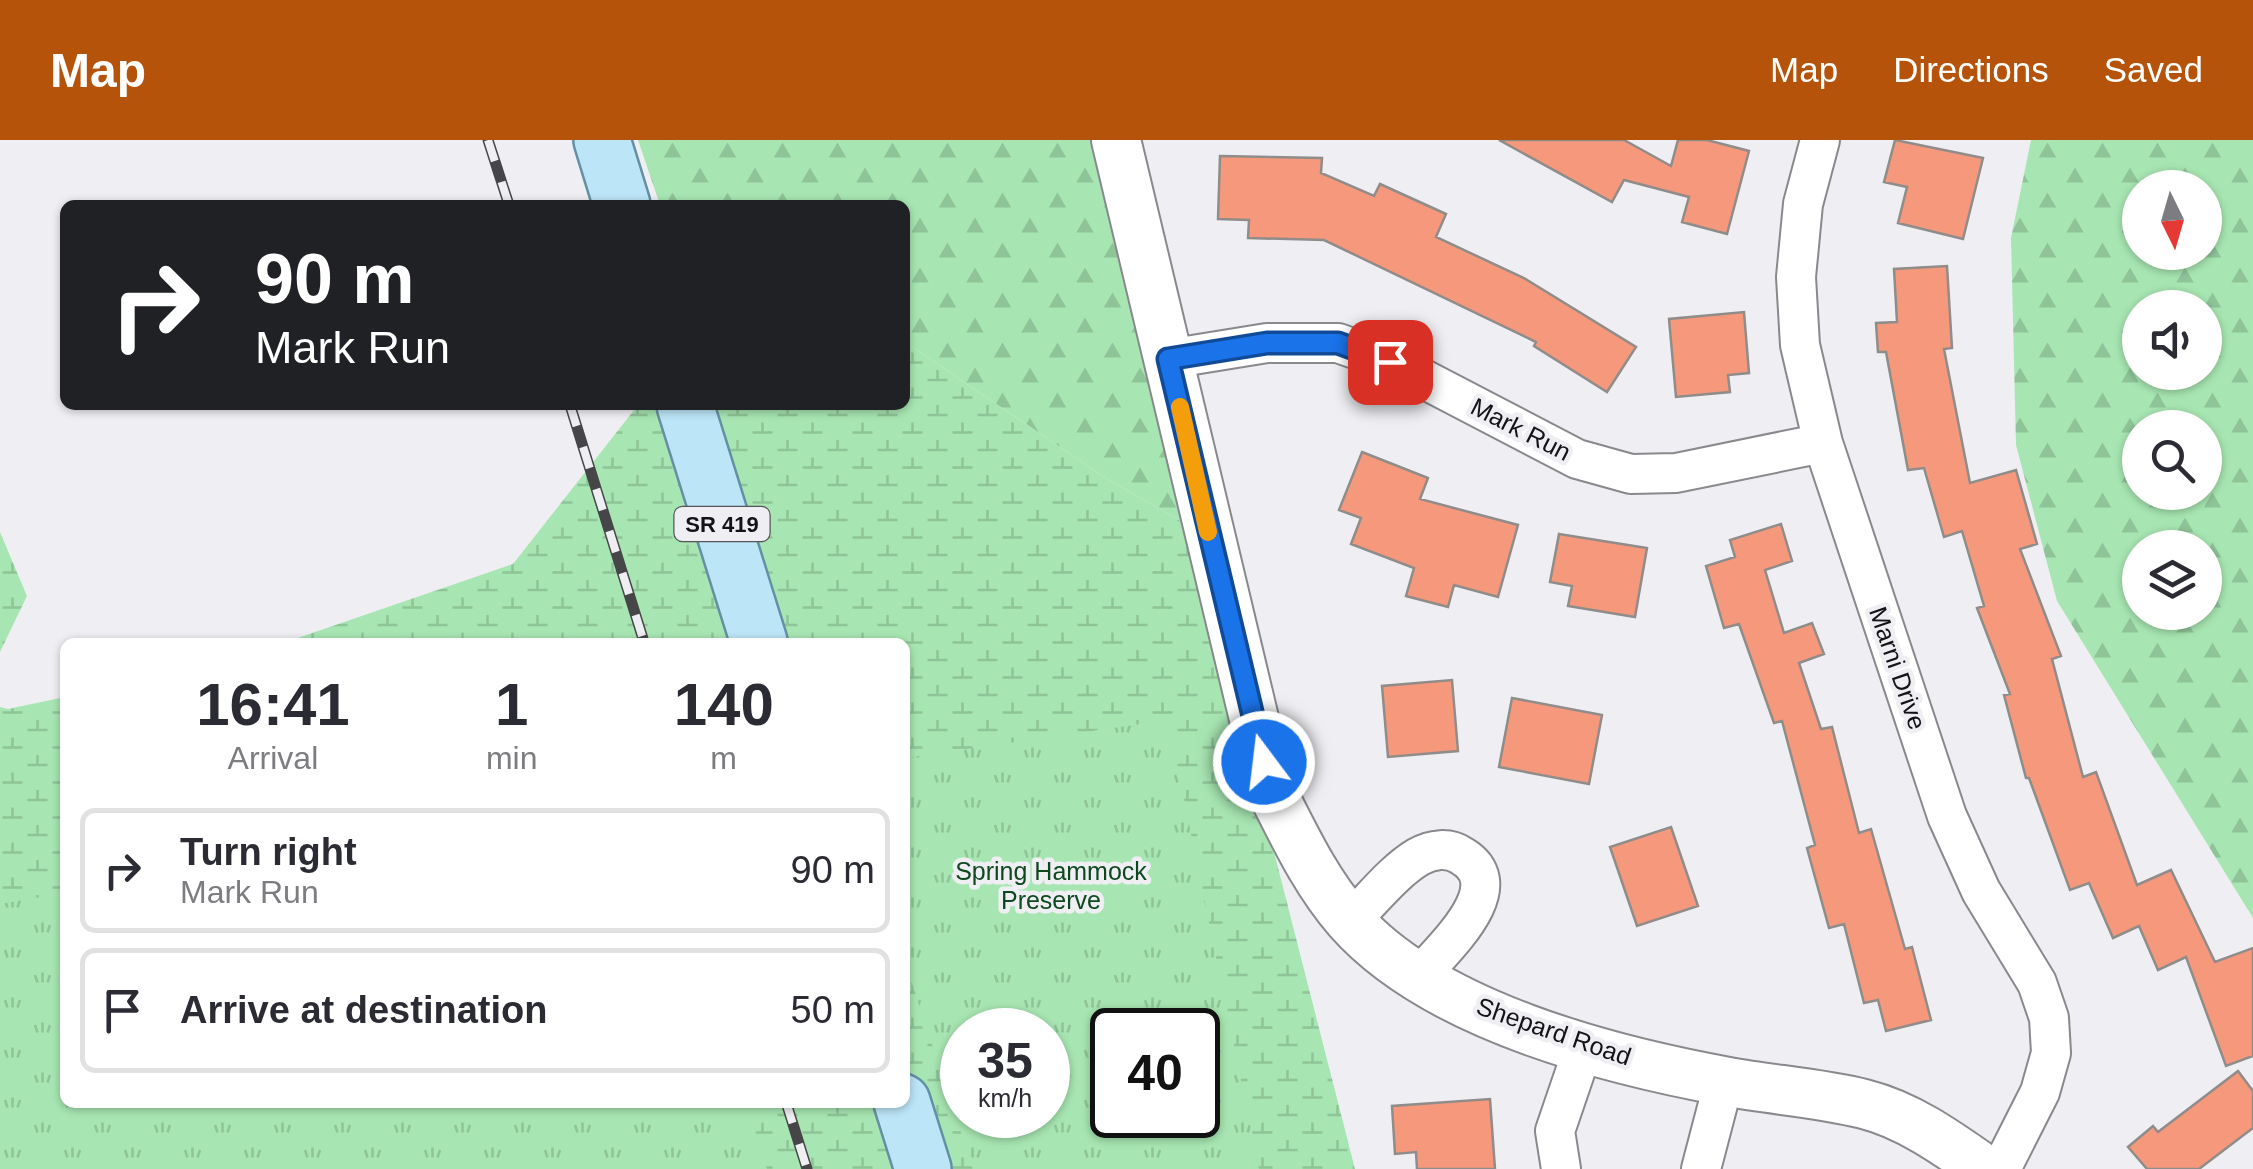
<!DOCTYPE html>
<html lang="en">
<head>
<meta charset="utf-8">
<style>
  :root { --surface:#fff; --page:#f2f2f3; --text:#2b2b33; --muted:#7c7c81; --line:#e1e1e2; --accent:#b45309 }
  body { margin:0; font-family:Arial,sans-serif; background:var(--page); color:var(--text); height:100vh; display:flex; flex-direction:column; font-size:38px; white-space:nowrap }
  * { box-sizing:border-box; margin:0 }
  p { font-size:32px; color:var(--muted) }
  .icon { flex:none; width:55px; height:55px; fill:none; stroke:currentColor; stroke-width:2; stroke-linecap:round; stroke-linejoin:round }
  .map { position:relative; flex:1; overflow:hidden }
  .sheet { position:absolute; left:60px; top:498px; width:850px; height:470px; display:flex; flex-direction:column; background:var(--surface); border-radius:15px; box-shadow:0 2px 8px #0004 }
  .sheet>* { flex:none }
  .hud { position:absolute; left:60px; top:60px; width:850px; height:210px; border-radius:15px; box-shadow:0 2px 8px #0004; background:#202124; color:#fff; overflow:hidden }
  .needle { width:65px; rotate:175deg }
  .buttons { position:absolute; left:2122px; top:30px; display:grid; gap:20px }
  .buttons a { display:grid; place-items:center; width:100px; height:100px; border-radius:50%; background:var(--surface); box-shadow:0 2px 8px #0004; font-size:50px }
  .speed { position:absolute; left:940px; top:868px; display:flex; gap:20px; font-size:50px; font-weight:700; text-align:center }
  .speed>* { display:grid; place-content:center; width:130px; height:130px; border-radius:50%; background:var(--surface); box-shadow:0 2px 8px #0004; line-height:1 }
  .speed small { font-size:25px; font-weight:400 }
  .speed .limit { border:5px solid #111; border-radius:15px; background:#fff; color:#111 }
  .pin { position:absolute; display:grid; place-items:center; width:85px; height:85px; color:#fff; margin:-42px; border-radius:20px; box-shadow:0 5px 15px #0006 }
  .me { position:absolute; width:110px; margin:-55px; rotate:345deg; stroke-linejoin:round; filter:drop-shadow(0 0 8px #0008) }
  .turn { display:flex; align-items:center; gap:35px; height:210px; padding:0 30px; font-size:45px }
  .turn .icon { width:130px; height:130px; stroke-width:2.5 }
  .turn b { display:block; font-size:70px; line-height:85px }
  .eta { display:flex; justify-content:space-evenly; align-items:center; height:170px; text-align:center }
  .eta b { font-size:60px; font-weight:700; line-height:70px }
  ul { padding:0; list-style:none }
  li { display:flex; align-items:center; gap:30px; height:125px; margin:0 20px 15px; padding:0 10px; border:5px solid var(--line); border-radius:15px }
  li div { flex:1 }
  li b { display:block; font-size:38px }
  li em { font-style:normal }
  header { display:flex; align-items:center; gap:60px; box-sizing:border-box; height:140px; padding:0 50px; background:var(--accent); color:#fff }
  header strong { font-size:48px }
  nav { display:flex; gap:55px; margin-inline-start:auto; font-size:35px }
  .map>svg:first-child { display:block }
  .forest { fill:url(#forest-firs); fill-rule:evenodd }
  .wetland { fill:url(#wetland-marsh); fill-rule:evenodd }
  .park { fill:url(#park-tufts); fill-rule:evenodd }
  .building { fill:#f6987c; stroke:#908c8a; stroke-width:2.5 }
  .lines { fill:none; stroke-linecap:round; stroke-linejoin:round }
  .minor-casing { stroke:#88898d; stroke-width:42 }
  .tertiary-casing { stroke:#88898d; stroke-width:52 }
  .primary-casing { stroke:#6490a5; stroke-width:60 }
  .minor { stroke:#fff; stroke-width:38 }
  .tertiary { stroke:#fff; stroke-width:48 }
  .primary { stroke:#bce5f7; stroke-width:55 }
  .rail-casing { stroke:#464649; stroke-width:11 }
  .rail { stroke:#efeff3; stroke-width:8; stroke-dasharray:22; stroke-linecap:butt }
  .route-casing { stroke:#114b97; stroke-width:25 }
  .route { stroke:#1a73e8; stroke-width:18 }
  .slow { stroke:#f59e0b; stroke-width:18 }
  .labels { text-anchor:middle; dominant-baseline:central; stroke-width:9; stroke-linejoin:round; paint-order:stroke }
  .shield { fill:#efeff3; stroke:#555558; stroke-width:2.5 }
  .shield-label { font-size:22px; font-weight:bold; fill:#131315 }
  .street-label { font-size:25px; fill:#131315; stroke:#efeff3 }
  .park-label { font-size:25px; fill:#0d481f; stroke:#efeff3 }
</style>
</head>
<body>
<header>
<strong>Map</strong>
<nav><a>Map</a><a>Directions</a><a>Saved</a></nav>
</header>
<div class="map">
<svg width="2253" height="1029" viewBox="0 0 2253 1029">
  <defs>
    <pattern id="forest-firs" width="22" height="20" patternUnits="userSpaceOnUse" patternTransform="scale(2.5)"><rect width="22" height="20" fill="#a7e6b2"/><path d="M5 1l3.5 6h-7zM16 11l3.5 6h-7z" fill="#8fc498"/></pattern>
    <pattern id="wetland-marsh" width="20" height="14" patternUnits="userSpaceOnUse" patternTransform="scale(2.5)"><rect width="20" height="14" fill="#a7e6b2"/><path d="M1 5h8M5 5V1M11 12h8M15 12V8" fill="none" stroke="#8fc498"/></pattern>
    <pattern id="park-tufts" width="24" height="20" patternUnits="userSpaceOnUse" patternTransform="scale(2.5)"><rect width="24" height="20" fill="#a7e6b2"/><path d="M3 7l-1-3M5 7V3M7 7l1-3M15 17l-1-3M17 17v-4M19 17l1-3" fill="none" stroke="#8fc498"/></pattern>
  </defs>
  <rect width="100%" height="100%" fill="#efeff3"/>
  <!-- forest -->
  <path class="forest" d="M638,0H1097L1191,387L1104,337L905,202V65H660Z
    M2031,0H2253V778L2057,461L2016,305L2011,98ZM2140,48H2205V112H2140ZM2140,168H2205V232H2140ZM2140,288H2205V352H2140ZM2140,408H2205V472H2140Z"/>
  <!-- wetland -->
  <path class="wetland" d="M905,202L1104,337L1191,387L1355,1029H940L905,918V502H776L702,265H905ZM962,890H1048V975H962ZM1112,890H1198V975H1112Z
    M638,265H668L742,502H286L513,424Z
    M0,392L27,456L0,512Z
    M65,557V962L885,963L905,1029H0V567L8,569Z"/>
  <!-- park -->
  <path class="park" d="M1168,580L1259,1029H973L905,822V618ZM962,890H1048V975H962ZM1112,890H1198V975H1112Z
    M65,753V962L747,963L767,1029H0V764Z"/>
  <!-- building -->
  <path class="building" d="M1499,0H1624L1671,26L1678,0H1707L1749,11L1727,94L1682,82L1689,57L1624,40L1612,62Z
    M1895,0L1983,18L1963,99L1898,83L1907,47L1884,42Z
    M1220,16L1322,18L1321,33L1374,56L1380,44L1446,74L1436,97L1524,138L1636,207L1607,252L1534,206L1536,202L1324,100L1248,98L1249,80L1218,79Z
    M1947,126L1952,208L1944,209L1970,343L2016,330L2037,404L2020,409L2061,516L2052,519L2083,637L2096,632L2137,745L2171,730L2215,822L2253,808V916L2226,926L2186,817L2158,830L2139,786L2113,798L2089,743L2070,750L2029,638H2026L2004,555L2010,554L1977,468L1984,466L1962,391L1944,397L1924,328L1908,330L1886,212H1878L1876,183L1897,182L1894,129Z
    M1744,172L1749,233L1728,235L1730,252L1676,257L1669,179Z
    M1362,312L1428,338L1420,359L1518,385L1498,457L1454,445L1448,467L1406,456L1414,428L1351,404L1361,378L1339,370Z
    M1781,384L1792,421L1765,430L1784,493L1812,483L1824,514L1799,523L1821,589L1832,587L1859,693L1871,689L1905,809L1912,807L1931,880L1886,891L1878,860L1864,863L1844,784L1829,788L1807,708L1815,705L1782,581L1774,583L1739,484L1724,488L1706,426L1735,417L1730,400Z
    M1559,394L1647,408L1635,477L1568,466L1572,446L1550,442Z
    M1452,540L1458,611L1388,617L1382,546Z
    M1512,558L1602,575L1589,644L1499,627Z
    M1671,687L1698,766L1637,786L1610,707Z
    M2238,931L2253,951V988L2199,1029H2147L2128,1007L2153,986L2158,992Z
    M1490,959L1495,1029H1417L1416,1012L1395,1014L1392,966Z"/>
  <g class="lines">
    <defs>
      <path id="minor" d="M1820,0L1803,64L1796,137L1800,205L1823,303L1947,676L1981,751L2037,843L2049,878L2051,913L2040,952L2001,1029
        M1168,219L1267,203H1338L1389,221L1577,319L1631,334L1676,333L1823,303
        M1350,781C1371,761 1393,732 1418,717C1432,709 1449,707 1462,716C1514,747 1441,810 1419,837
        M1561,1029L1555,991L1584,906
        M1701,1029L1724,941"/>
      <path id="tertiary" d="M1116,0L1271,650C1294,695 1315,741 1349,780C1433,875 1608,920 1729,942C1773,950 1820,953 1864,964C1908,975 1947,1003 1984,1029"/>
      <path id="primary" d="M602,0L622,65
        M685,265L759,502
        M902,962L923,1029"/>
    </defs>
    <!-- minor casing -->
    <use href="#minor" class="minor-casing"/>
    <!-- tertiary casing -->
    <use href="#tertiary" class="tertiary-casing"/>
    <!-- primary casing -->
    <use href="#primary" class="primary-casing"/>
    <!-- minor -->
    <use href="#minor" class="minor"/>
    <!-- tertiary -->
    <use href="#tertiary" class="tertiary"/>
    <!-- primary -->
    <use href="#primary" class="primary"/>
    <defs>
      <path id="rail" d="M488,0L509,65
        M570,265L644,502
        M786,962L807,1029"/>
    </defs>
    <!-- rail casing -->
    <use href="#rail" class="rail-casing"/>
    <!-- rail -->
    <use href="#rail" class="rail"/>
  </g>
  <g class="lines">
    <defs>
      <path id="route" d="M1264,622L1168,219L1267,203H1338L1390,222"/>
    </defs>
    <!-- route casing -->
    <use href="#route" class="route-casing"/>
    <!-- route -->
    <use href="#route" class="route"/>
    <!-- slow -->
    <path class="slow" d="M1180,267L1208,392"/>
  </g>
  <g class="labels">
    <!-- shield labels -->
    <rect class="shield" x="674.5" y="367" width="95" height="34" rx="8"/>
    <g class="shield-label">
      <text x="722" y="384">SR 419</text>
    </g>
    <!-- street labels -->
    <g class="street-label">
      <text transform="translate(1521 289) rotate(27)">Mark Run</text>
      <text transform="translate(1898 528) rotate(71)">Marni Drive</text>
      <text transform="translate(1554 891) rotate(19)">Shepard Road</text>
    </g>
    <!-- park labels -->
    <g class="park-label">
      <text x="1051" y="731">Spring Hammock<tspan x="1051" dy="29">Preserve</tspan></text>
    </g>
  </g>
</svg>
<div class="buttons">
<a><svg class="needle" viewBox="-14 -14 28 28"><path d="M0-13l5 13h-10z" fill="#e53935"/><path d="M0 13l5-13h-10z" fill="#7c7c81"/></svg></a>
<a><svg class="icon" aria-label="sound" viewBox="0 0 24 24"><path d="M4 9h4l5-4v14l-5-4H4zM17 9q2 3 0 6"/></svg></a>
<a><svg class="icon" aria-label="search" viewBox="0 0 24 24"><circle cx="10" cy="10" r="6"/><path d="M15 15l6 6"/></svg></a>
<a><svg class="icon" aria-label="layers" viewBox="0 0 24 24"><path d="M12 4l9 5-9 5-9-5zM3 14l9 5 9-5"/></svg></a>
</div>
<div class="speed"><div>35<small>km/h</small></div><div class="limit">40</div></div>
<div class="pin" style="left:1390px;top:222px;background:#d93025"><svg class="icon" aria-label="arrive" viewBox="0 0 24 24"><path d="M6 21V4h12l-3 4 3 4H6"/></svg></div>
<svg class="me" style="left:1264px;top:622px" viewBox="-20 -20 40 40"><circle r="17" fill="#1a73e8" stroke="#fff" stroke-width="3"/><path d="M0-11L8 9 0 5-8 9z" fill="#fff"/></svg>
<div class="hud">
<div class="turn"><svg class="icon" aria-label="right" viewBox="0 0 24 24"><path d="M7 20v-9h11M14 6l5 5-5 5"/></svg><div><b>90 m</b>Mark Run</div></div>
</div>
<section class="sheet">
<div class="eta">
<div><b>16:41</b><p>Arrival</p></div>
<div><b>1</b><p>min</p></div>
<div><b>140</b><p>m</p></div>
</div>
<ul>
<li><svg class="icon" aria-label="right" viewBox="0 0 24 24"><path d="M7 20v-9h11M14 6l5 5-5 5"/></svg><div><b>Turn right</b><p>Mark Run</p></div><em>90 m</em></li>
<li><svg class="icon" aria-label="arrive" viewBox="0 0 24 24"><path d="M6 21V4h12l-3 4 3 4H6"/></svg><div><b>Arrive at destination</b></div><em>50 m</em></li>
</ul>
</section>
</div>
</body>
</html>
